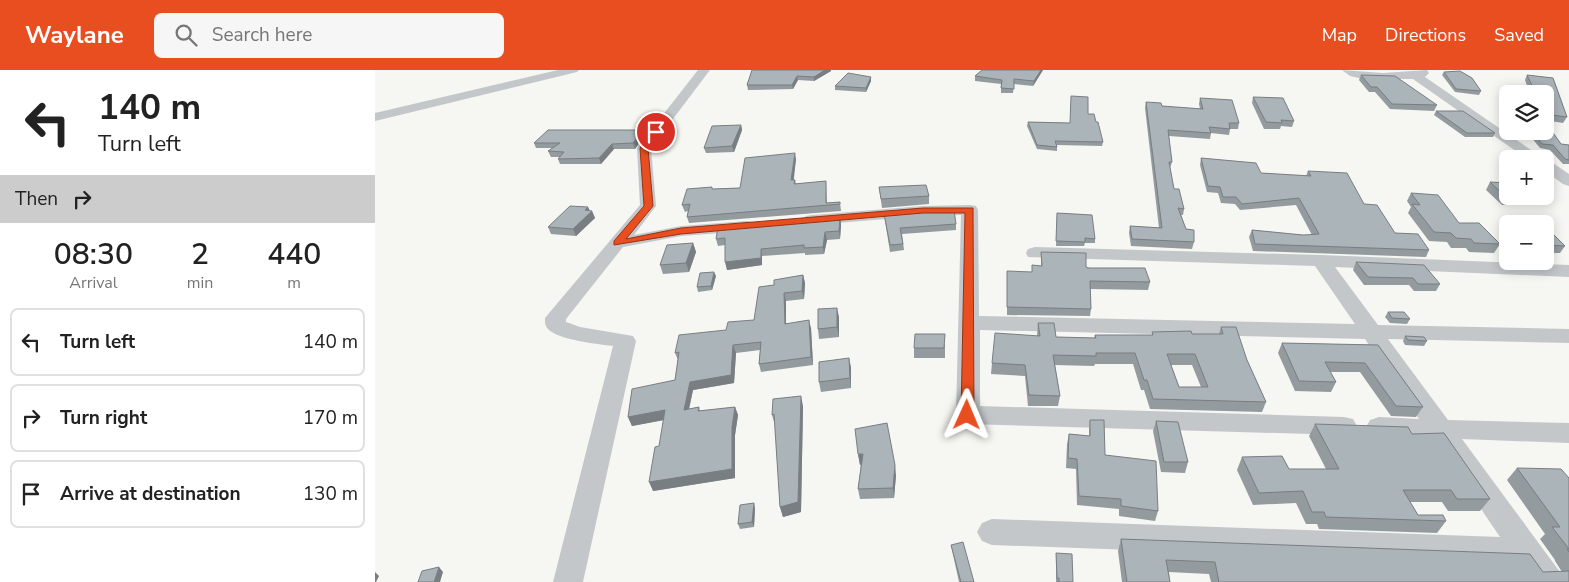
<!DOCTYPE html>
<html lang="en">
<head>
<meta charset="utf-8">
<style>
  :root { --surface:#fff; --page:#f6f6f6; --text:#222; --muted:#767676; --line:#e0e0e0; --accent:#e84e20 }
  body { margin:0; font-family:"Nunito Sans",sans-serif; background:var(--page); color:var(--text); height:100vh; display:flex; flex-direction:column; font-size:19px; white-space:nowrap }
  * { box-sizing:border-box; margin:0 }
  p { font-size:16px; color:var(--muted) }
  .icon { flex:none; width:28px; height:28px; fill:none; stroke:currentColor; stroke-width:2; stroke-linecap:round; stroke-linejoin:round }
  .map { position:relative; flex:1; overflow:hidden }
  .drawer { display:flex; flex-direction:column; background:var(--surface); width:375px }
  .drawer>* { flex:none }
  .guide { background:#fff; color:var(--text); overflow:hidden }
  .buttons { position:absolute; left:1124px; top:15px; display:grid; gap:10px }
  .buttons a { display:grid; place-items:center; width:55px; height:55px; border-radius:8px; background:var(--surface); box-shadow:0 2px 12px #0003; font-size:25px }
  .pin { position:absolute; display:grid; place-items:center; width:42px; height:42px; color:#fff; margin:-21px; border:2px solid #fff; border-radius:50%; box-shadow:0 1px 5px #0007 }
  .me { position:absolute; width:55px; margin:-28px; rotate:1deg; stroke-linejoin:round; filter:drop-shadow(0 0 4px #0008) }
  .turn { display:flex; align-items:center; gap:18px; height:105px; padding:0 15px; font-size:22px }
  .turn .icon { width:65px; height:65px; stroke-width:2.5 }
  .turn b { display:block; font-size:35px; line-height:42px }
  .then { display:flex; align-items:center; height:48px; padding:0 15px; background:#0003; gap:10px; font-size:19px }
  .eta { display:flex; justify-content:space-evenly; align-items:center; height:85px; text-align:center }
  .eta b { font-size:30px; font-weight:600; line-height:35px }
  ul { padding:0; list-style:none }
  li { display:flex; align-items:center; gap:15px; height:68px; margin:0 10px 8px; padding:0 5px; border:2px solid var(--line); border-radius:8px }
  li div { flex:1 }
  li b { display:block; font-size:19px }
  li em { font-style:normal }
  header { display:flex; align-items:center; gap:30px; box-sizing:border-box; height:70px; padding:0 25px; background:var(--accent); color:#fff }
  header strong { font-size:24px }
  nav { display:flex; gap:28px; margin-inline-start:auto; font-size:18px }
  .search { width:350px; height:45px; background:var(--page); display:flex; align-items:center; gap:12px; box-sizing:border-box; padding:0 18px; border-radius:8px; color:var(--muted); font-size:19px }
  main { display:flex; flex:1; min-height:0 }
  .map>svg:first-child { display:block }
  .lines { fill:none; stroke-linecap:round; stroke-linejoin:round }
  .minor { fill:#c3c7ca; fill-rule:evenodd }
  .wall { fill:#939b9f; fill-rule:evenodd }
  .shaded-wall { fill:#787e82 }
  .building { fill:#abb4b9; stroke:#787e82; fill-rule:evenodd }
  .route { fill:#e84e20; stroke:#973315 }
</style>
</head>
<body>
<header>
<strong>Waylane</strong>
<div class="search"><svg class="icon" aria-label="search" viewBox="0 0 24 24"><circle cx="10" cy="10" r="6"/><path d="M15 15l6 6"/></svg>Search here</div>
<nav><a>Map</a><a>Directions</a><a>Saved</a></nav>
</header>
<main>
<section class="drawer">
<div class="guide">
<div class="turn"><svg class="icon" aria-label="left" viewBox="0 0 24 24"><path d="M17 20v-9H6M10 6l-5 5 5 5"/></svg><div><b>140 m</b>Turn left</div></div>
<div class="then">Then<svg class="icon" aria-label="right" viewBox="0 0 24 24"><path d="M7 20v-9h11M14 6l5 5-5 5"/></svg></div>
</div>
<div class="eta">
<div><b>08:30</b><p>Arrival</p></div>
<div><b>2</b><p>min</p></div>
<div><b>440</b><p>m</p></div>
</div>
<ul>
<li><svg class="icon" aria-label="left" viewBox="0 0 24 24"><path d="M17 20v-9H6M10 6l-5 5 5 5"/></svg><div><b>Turn left</b></div><em>140 m</em></li>
<li><svg class="icon" aria-label="right" viewBox="0 0 24 24"><path d="M7 20v-9h11M14 6l5 5-5 5"/></svg><div><b>Turn right</b></div><em>170 m</em></li>
<li><svg class="icon" aria-label="arrive" viewBox="0 0 24 24"><path d="M6 21V4h12l-3 4 3 4H6"/></svg><div><b>Arrive at destination</b></div><em>130 m</em></li>
</ul>
</section>
<div class="map">
<svg width="1194" height="512" viewBox="0 0 1194 512">
  <rect width="100%" height="100%" fill="#f6f6f2"/>
  <g class="lines">
    <!-- minor -->
    <path class="minor" d="M183,0H204L202,2L0,51V43Z
      M323,0H335L276,78L281,136L259,165L306,156L372,151L378,152L381,156L378,160L372,161L306,166L248,177L191,249V252L205,257L258,266L261,271L208,512H178L238,276C223,274 183,270 173,259C170,256 170,252 170,248L265,135L262,78Z
      M967,0L1008,3L1052,0L1054,3L1050,7L1169,89H1152L1038,9H988L975,6Z
      M1170,89L1175,91L1194,104V116L1188,114L1170,101Z
      M595,135L601,136L603,140L604,246L980,254L940,196L653,187L651,183L653,179L660,177L946,185L1194,195V207L960,197L1003,255L1194,259V273L1013,269L1073,350L1194,353V373L1087,369L1185,502L1189,512H1156L1144,494L617,475L607,471L602,462L607,453L617,449L1125,467L1058,368L1004,367L995,364L991,357L995,350L1004,347L1044,349L990,269L605,260V336L969,347L978,349L982,356L978,363L969,365L593,354L584,351L581,345L586,145L548,146L437,155L431,154L428,150L431,146L437,145L548,136Z"/>
  </g>
  <!-- wall -->
  <path class="wall" d="M377,0H456V1L439,11L423,10L418,19L373,20L372,15Z
    M607,0H668L658,16L639,14L638,23H626V14L600,11V6Z
    M1069,2L1106,21L1104,25L1080,22L1067,5Z
    M986,5L1062,35L1059,41L1015,39L1000,22H994L984,10Z
    M1152,5L1178,8L1192,47L1188,53L1170,50V24H1155L1150,10Z
    M496,7V11L491,22L460,20V16Z
    M878,27L919,51L917,57L906,56L905,59H889L877,33Z
    M825,28L864,53L863,59H855L854,65L836,63L835,69L794,66L797,92L795,98L799,119L809,139L808,145H806L811,159L819,172L817,179L756,176L754,163L755,156L784,158L770,38L771,32L787,36L825,39L824,34Z
    M1061,41L1120,63L1118,67H1090L1059,45Z
    M713,44L728,72L727,76L682,75V81L662,79L652,56L653,52L695,53Z
    M366,55L367,60L359,82L331,83L329,78Z
    M268,60L270,65L260,79H239L226,94H185L183,89L185,87H176L173,81L178,78H161L159,73Z
    M1151,61H1170L1186,74L1194,75V94H1188L1175,80L1165,78Z
    M826,88L886,103L931,106L933,101L989,134L1020,163L1054,180L1051,187L878,181L874,167L877,160L928,165H937L921,135L865,140L860,134L846,133L843,123L832,122L825,95Z
    M421,89L418,110H420L421,114L451,111L452,133L465,132L466,141L314,153L312,147L313,141L310,142L307,135L338,119L365,118Z
    M1115,112L1151,127L1146,135H1127L1111,120Z
    M504,117L554,126V134L507,138Z
    M1036,123L1084,153L1125,174L1119,183L1094,182L1091,178H1076L1072,172L1054,171L1033,143L1036,137L1032,131Z
    M213,137L215,141H217L220,148L201,166L176,164L173,157Z
    M682,143L720,169V173H710L709,176H681Z
    M509,144L581,154V160L527,164L529,180L515,182Z
    M465,147L466,155L465,169L452,170L449,184L430,185V183L387,186V195L352,200L350,175L343,176L341,169Z
    M1170,157L1190,176L1185,183H1170Z
    M318,173L321,182L314,202L288,204L285,195Z
    M666,182L711,197L775,212L773,220L715,219L716,239L715,246L632,245V209L657,202L666,196Z
    M981,192L1065,214L1061,221H1039L1034,215H989L978,200Z
    M428,205L430,213L429,229L411,231V253L436,258L438,295L386,302L384,294L385,280L361,283L359,313L318,320L314,339L324,337L325,341L360,337L363,345L360,365V408L278,421L289,350L257,356L253,347L300,310L303,290L300,283L351,260L379,250L399,215Z
    M341,206L337,220L323,222L322,217Z
    M1013,242L1035,249L1032,254L1015,253L1010,247Z
    M464,247V267L444,269L443,259Z
    M663,253L681,267L719,268L720,265H777V262L817,264H844L846,257L872,290L891,332L887,342L775,339L769,320H766L758,294H720L719,296L680,295L685,326L683,336H653L650,306L616,304L617,293L662,266ZM796,295H817L826,317H804Z
    M1030,266L1052,271L1049,276L1030,275L1028,271Z
    M907,273L1003,275L1048,337L1041,347L1016,346L985,302H955L961,312L956,322L920,321L903,283Z
    M570,274V288H539V278Z
    M474,288L476,298V318L446,322L444,312Z
    M428,336L426,442L408,447L405,437L400,355L397,345Z
    M715,350L730,385L783,441L780,451L744,446V439L702,435L701,399L691,398L692,374L694,364L714,366V360Z
    M781,351L813,392L810,403L786,402L778,361Z
    M940,354L1037,364L1115,429L1105,441H1073L1067,432H1035L1043,445L1071,451L1062,463L944,459L942,454H931L921,433L878,435L862,400L867,387L914,399H951L934,366Z
    M483,384L521,405L519,428L485,429L483,419L486,394L485,395Z
    M1142,398L1194,408V512H836L834,504L794,502L795,512H747L743,481L746,469L1168,502H1187L1180,491V490L1165,469L1170,464L1132,410Z
    M380,438L379,457L365,459L363,454Z
    M576,475L599,512H584L577,480Z
    M681,483L698,512H681Z"/>
  <!-- shaded-wall -->
  <path class="shaded-wall" d="M450,0H456V1L439,11V7Z
    M666,0H668L658,16L659,11Z
    M422,6L423,10L418,19L417,15Z
    M496,7V11L491,22V18Z
    M366,55L367,60L359,82L357,76Z
    M268,60L270,65L260,79L258,73Z
    M237,74L239,79L226,94L224,88Z
    M420,83L421,89L418,117L416,110Z
    M213,137L215,142L217,141L220,148L201,166L198,159L210,140Z
    M465,147L466,155L465,169L464,161Z
    M450,162L452,170L449,184L448,177Z
    M318,173L321,182L314,202L311,193Z
    M386,179L387,186V195L352,200L350,192Z
    M339,202L341,206L337,220L336,216Z
    M428,205L430,213L429,229L427,221Z
    M409,223L411,231V262L410,254Z
    M462,238L464,247V267L462,257Z
    M434,250L436,258L438,295L436,287Z
    M358,275L361,283L359,313L318,320L312,348L309,340L315,312Z
    M474,288L476,298V318L475,308Z
    M426,326L428,336L426,442L408,447L405,437Z
    M360,337L363,345L360,365V408L278,421L274,412L357,357Z
    M290,340L294,349L257,356L253,347Z
    M483,384H488L489,394L485,395Z
    M520,395L521,405L519,428L518,418Z
    M379,433L380,438L379,457L377,452Z
    M64,497L68,502L65,512H59Z
    M0,502L4,506L1,512H0Z"/>
  <!-- building -->
  <path class="building" d="M377,0H450L439,7L422,6L417,15H372Z
    M607,0H666L659,11L639,9V19L626,18L627,10L600,6Z
    M1085,1L1097,8L1106,21L1081,19L1069,2Z
    M473,3L496,7L491,18L460,16Z
    M986,5L1020,6L1062,35L1017,34L1002,17H996Z
    M1152,5L1178,8L1192,47L1170,44V24H1161Z
    M696,26L713,27V44H719L721,52H723L728,72L680,71L682,77L662,75L653,52L695,53Z
    M878,27L908,28L919,51L906,50L907,53L891,52Z
    M825,28L857,30L864,53H854L855,59L834,57L836,63L793,60L797,92H794L799,119H804L809,139L803,138L811,159L819,160V172L757,169L755,156L787,158L771,32L786,33L787,36L828,39Z
    M1061,41H1088L1120,63H1092Z
    M366,55L357,76L329,78L337,56Z
    M1170,57H1174L1186,74L1194,75V90L1190,89L1178,75L1167,74L1157,61H1170Z
    M173,60H268L258,73L237,74L224,88L183,89L189,82L173,81L185,73H159Z
    M420,83L416,110H420L419,114L451,111V133L465,132V134L312,147L315,134L307,135L312,119L337,117V119L365,118L370,88Z
    M826,88L881,93L886,103L936,106L933,101L972,103L989,134L1002,135L1020,163L1043,164L1054,180L880,174L877,160L928,165L944,164L924,128L867,134L861,127H848L845,117L833,116Z
    M1115,112L1132,113V126H1150L1151,127H1131Z
    M551,115L554,126L506,129L504,117Z
    M1036,123L1063,125L1084,153H1104L1125,174L1099,173L1096,169L1081,168L1076,163L1059,162L1037,134L1045,135Z
    M195,136L213,137L210,140L217,141L198,159L173,157Z
    M579,140L581,154L525,158L528,174L515,175L509,144Z
    M682,143L717,145L720,169L710,168V172L681,171Z
    M465,147L464,161L450,162L448,177L429,178V175L386,179V188L350,192V168L341,169L343,157Z
    M1170,157H1171L1190,176L1170,175Z
    M318,173L311,193L285,195L292,175Z
    M666,182L711,183V197L713,198H770L775,212L715,211L716,239L632,237V201L657,202V195L667,196Z
    M981,192L1049,195L1065,214H1043L1038,208L993,207Z
    M339,202L336,216L322,217L325,203Z
    M428,205L427,221L409,223L410,254L434,250L436,287L384,294L386,272L358,275L356,305L315,312L309,340L324,337L323,341L360,337L357,357V399L274,412L280,377L284,376L290,340L253,347L257,319L300,310L304,282L300,283L304,265L351,260L353,252L379,250L384,217L399,215V210Z
    M462,238V257L443,259V239Z
    M1013,242H1029L1035,249L1017,248Z
    M663,253H679L681,267L721,268L720,265H778L777,262L816,261L817,264H848L846,257H861L872,290L891,332L778,329L772,310H769L760,283H721V286L678,285L685,326L654,325L650,295L617,293L620,263L665,266ZM792,284H820L833,317H804Z
    M540,264H570L569,278H539Z
    M1030,266L1049,267L1052,271L1033,270Z
    M907,273L1003,275L1048,337L1021,336L990,293L950,292L961,312L924,311Z
    M474,288L475,308L444,312V292Z
    M426,326L423,432L405,437L399,344L397,345L398,329Z
    M715,350H729L730,385L781,391L783,441L746,436V429L704,426L702,389L693,388L694,364L715,366Z
    M781,351L803,352L813,392H789Z
    M512,353L520,395L518,418L483,419L488,384H483L480,359Z
    M940,354L1033,357L1037,364L1069,363L1115,429H1082L1076,420H1028L1043,445H1068L1071,451L951,447L949,442H937L928,421L884,423L867,387L907,386L914,399H964Z
    M1142,398L1186,399L1194,408V482L1192,479H1194L1177,457H1185Z
    M379,433L377,452L363,454L365,435Z
    M746,469L1155,484L1168,502L1194,501V512H844L840,492L791,490L795,512H752Z
    M588,472L599,512H586L576,475Z
    M681,483L697,484L698,512H684V508H682Z
    M64,497L59,512H43L47,501Z"/>
  <!-- route -->
  <path class="route" d="M278,61L284,62L273,78L278,136L251,169L306,158L548,138H598L599,345L597,348H588L586,345L590,143H548L306,164L239,175V171L269,136L265,78Z"/>
</svg>
<div class="buttons">
<a><svg class="icon" aria-label="layers" viewBox="0 0 24 24"><path d="M12 4l9 5-9 5-9-5zM3 14l9 5 9-5"/></svg></a>
<a>+</a>
<a>−</a>
</div>
<div class="pin" style="left:281px;top:62px;background:#d93025"><svg class="icon" aria-label="arrive" viewBox="0 0 24 24"><path d="M6 21V4h12l-3 4 3 4H6"/></svg></div>
<svg class="me" style="left:592px;top:345px" viewBox="-20 -20 40 40"><path d="M0-17L14 15 0 8-14 15z" fill="#e84e20" stroke="#fff" stroke-width="4"/></svg>
</div>
</main>
</body>
</html>
